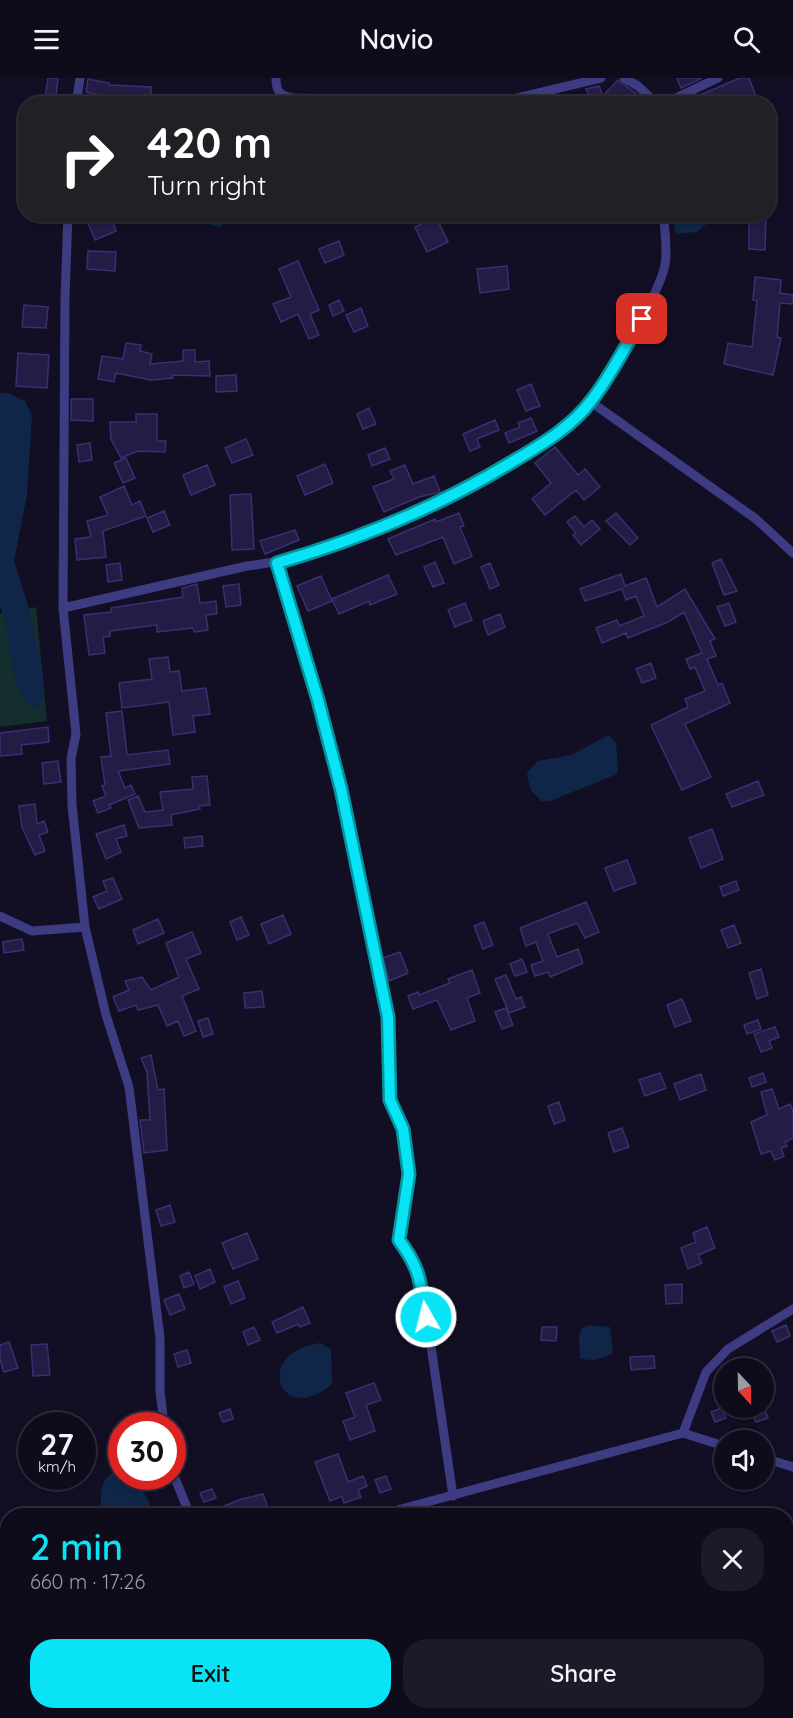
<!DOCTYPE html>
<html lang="en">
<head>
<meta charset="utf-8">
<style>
  :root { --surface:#0e0b1b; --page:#1c1928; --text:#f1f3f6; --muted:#9b9ba3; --line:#2e2b3a; --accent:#08e3f5 }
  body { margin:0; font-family:Quicksand,sans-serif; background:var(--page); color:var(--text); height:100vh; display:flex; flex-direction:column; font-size:22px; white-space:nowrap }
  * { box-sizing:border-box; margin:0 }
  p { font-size:20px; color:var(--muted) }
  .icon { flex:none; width:33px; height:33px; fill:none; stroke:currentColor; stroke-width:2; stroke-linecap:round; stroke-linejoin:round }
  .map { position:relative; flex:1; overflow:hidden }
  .drawer { position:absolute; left:0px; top:1430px; width:794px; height:212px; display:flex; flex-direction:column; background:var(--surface); border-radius:24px 24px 0 0; box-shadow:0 3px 9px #0003,0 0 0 2px var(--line) }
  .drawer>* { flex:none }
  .hud { position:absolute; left:18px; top:18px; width:758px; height:126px; border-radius:24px; box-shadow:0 3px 9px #0003,0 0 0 2px var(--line); background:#202124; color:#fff; overflow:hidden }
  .needle { width:39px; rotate:158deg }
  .tools { position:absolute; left:714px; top:1280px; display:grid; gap:12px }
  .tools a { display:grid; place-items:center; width:60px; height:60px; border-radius:50%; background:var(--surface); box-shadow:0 3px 9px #0003,0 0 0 2px var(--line); font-size:30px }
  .speed { position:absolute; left:18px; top:1334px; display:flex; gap:12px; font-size:30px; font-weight:700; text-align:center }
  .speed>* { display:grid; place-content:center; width:78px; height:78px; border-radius:50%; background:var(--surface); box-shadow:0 3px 9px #0003,0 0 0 2px var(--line); line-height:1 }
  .speed small { font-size:15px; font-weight:400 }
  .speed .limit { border:9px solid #d22; background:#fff; color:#111 }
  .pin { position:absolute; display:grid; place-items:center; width:51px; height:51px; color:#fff; margin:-26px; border-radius:12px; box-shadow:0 3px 9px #0006 }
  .me { position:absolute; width:66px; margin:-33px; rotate:352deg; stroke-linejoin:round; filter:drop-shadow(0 0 4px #0008) }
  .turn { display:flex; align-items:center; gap:21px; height:126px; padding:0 30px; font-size:27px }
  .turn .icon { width:78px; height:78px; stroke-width:2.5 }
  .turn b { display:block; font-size:42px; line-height:51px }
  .round { display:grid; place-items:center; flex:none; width:63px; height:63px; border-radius:24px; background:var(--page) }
  .head { display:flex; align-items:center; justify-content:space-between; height:102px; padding:0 30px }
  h1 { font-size:36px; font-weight:600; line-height:45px; color:var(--accent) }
  .cta { display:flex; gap:12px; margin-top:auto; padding:12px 30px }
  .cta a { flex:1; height:69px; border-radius:24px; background:var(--accent); color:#111; font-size:24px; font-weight:600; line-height:69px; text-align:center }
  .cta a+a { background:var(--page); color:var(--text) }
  header { display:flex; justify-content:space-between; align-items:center; height:78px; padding:0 30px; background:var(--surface); font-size:27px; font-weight:600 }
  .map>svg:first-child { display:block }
  .green { fill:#132e2c }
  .water { fill:#102648 }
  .building { fill:#231c45; stroke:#3a2f70; stroke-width:1.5 }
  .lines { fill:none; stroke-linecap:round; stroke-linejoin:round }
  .street { stroke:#3d3c82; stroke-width:9 }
  .route-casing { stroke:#05949f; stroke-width:15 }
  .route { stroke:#08e3f5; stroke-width:10 }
</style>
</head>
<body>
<header><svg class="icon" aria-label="menu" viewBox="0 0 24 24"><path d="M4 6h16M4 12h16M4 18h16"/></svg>Navio<svg class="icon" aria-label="search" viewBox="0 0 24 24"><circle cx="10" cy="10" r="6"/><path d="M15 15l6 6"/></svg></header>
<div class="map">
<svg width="793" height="1640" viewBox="0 0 793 1640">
  <rect width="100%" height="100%" fill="#120f24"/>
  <!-- green -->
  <path class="green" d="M36,529L47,643L0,649V536Z"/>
  <!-- water -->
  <path class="water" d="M233,137L232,141L220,149L202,144L198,137Z
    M672,137V136L711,137L709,144L697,154L676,156Z
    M0,315H8L25,323L32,338L27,417L14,483L28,527L43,595V622L35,631C7,614 12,558 0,528Z
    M609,657L616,665L618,694L615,697L550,723H541L530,711L527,695L538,683L571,677Z
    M589,1247L610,1249L613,1274C605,1281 589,1284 580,1280L579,1258L582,1250Z
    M320,1265L331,1271L332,1306C282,1350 250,1276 320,1265Z
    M114,1394C139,1399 144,1414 155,1437H101C101,1421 98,1402 114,1394Z"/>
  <!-- building -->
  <path class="building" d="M48,0H58L55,26H44Z
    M677,0H702L681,10Z
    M740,0H749L755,16L740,22L742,26H687L686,23Z
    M88,1L109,5V7L151,9V22L112,20L86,14Z
    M618,2L638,17L641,26H593L586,11L599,8L603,18Z
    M110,136L116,153L95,162L88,145Z
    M749,137H766L765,172L749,171Z
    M436,139L448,164L427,174L415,149Z
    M339,163L344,177L325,185L319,171Z
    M88,173L116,174L115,193L87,191Z
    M298,183L319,232L310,236L319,257L309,261L298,236L281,244L273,226L291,219L279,191Z
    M507,188L509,211L480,215L477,191Z
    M755,199L781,202L780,215L793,217V226L780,225L777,259L781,260L773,297L724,286L728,265L752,269L757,223L753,222Z
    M339,222L344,233L333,238L329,227Z
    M24,227L48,229L46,250L22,249Z
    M361,230L368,248L354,254L346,237Z
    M126,265L141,267L140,273L152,276L150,286L183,283V272H195V284L209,283L210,298L172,297L173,300L151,302L116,295L114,304L98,301L102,278L123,281Z
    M18,275L49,277L47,310L16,308Z
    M236,297L237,313L216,314V298Z
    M531,306L540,328L526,333L517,312Z
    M71,321H93V343L71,342Z
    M369,330L376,346L363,351L357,336Z
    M136,336H157V363H166L165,374L138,373L121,380L111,361L110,344H136Z
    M531,340L537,353L509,365L505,355L520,349L518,345Z
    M495,342L499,352L477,361L480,369L470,373L463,356Z
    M246,361L253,377L232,385L225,370Z
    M90,365L92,382L79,384L77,367Z
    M555,369L578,397L585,391L600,409L584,422L576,412L545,437L532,421L551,405L535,385Z
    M385,370L390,381L372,388L368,377Z
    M126,380L135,400L123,405L114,385Z
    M325,386L333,405L305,417L297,398Z
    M207,387L215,407L191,417L183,397Z
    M405,387L413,406L434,398L440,414L419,419L384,434L373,409L394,401L390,393Z
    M124,408L132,427L140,423L146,438L103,453L106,479L77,482L75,461L91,459L87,443L108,437L100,419Z
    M251,416L254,471L232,472L230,417Z
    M164,433L170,447L153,454L147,440Z
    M459,435L464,448L460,449L472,478L454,486L443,459L396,477L388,461L435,441L436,444Z
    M616,435L638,460L630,467L606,443Z
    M575,438L584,449L592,442L600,451L581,467L573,457L576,455L567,444Z
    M295,452L299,462L265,476L260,463Z
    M721,481L737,513L724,517L712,485Z
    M435,484L444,505L433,509L424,489Z
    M120,485L122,502L108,504L106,487Z
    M490,485L499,507L490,511L481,489Z
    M621,496L625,508L646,500L657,529L685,511L715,561L710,563L716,578L707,581L718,607L722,605L730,625L685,646L711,699L682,712L651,647L688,629L685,621L705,613L695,589L690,591L686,581L702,575L684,534L668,544L628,560L626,555L602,565L596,550L617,542L619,548L644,538L636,518L626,522L622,511L585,523L580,511Z
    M388,497L397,516L370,527L369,523L339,536L332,521Z
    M321,498L332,523L308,533L297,508Z
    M197,506L200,525L216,523L217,536L206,537L208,552L194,554L193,550L157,554V547L110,553V558L103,559L105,575L89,577L84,537L111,534V530L183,519L182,510Z
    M239,506L241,527L226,529L223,508Z
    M465,525L472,542L455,549L448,532Z
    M729,525L736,544L725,548L717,529Z
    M500,536L505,549L488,557L483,543Z
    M168,579L170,594L179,593L182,613L206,610L210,636L193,638L195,654L173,657L169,624L122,630L119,605L152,601L149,581Z
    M651,585L656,600L642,605L636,591Z
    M122,633L127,677L168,672L170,686L118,693L125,710L131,707L135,716L109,727L111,730L98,735L93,723L106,718L102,708L105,707L101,679L111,678L106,635Z
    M48,649L49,664L21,667L22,676L0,678V655Z
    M58,683L61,704L44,706L42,685Z
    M207,698L210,727L199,728L200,731L171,737L172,747L139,750L128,722L138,718L145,734L163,732L160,714L193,711L192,699Z
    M758,703L764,717L732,729L726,716Z
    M35,726L37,746L44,743L48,754L39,757L45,773L35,777L22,749L19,728Z
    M124,747L127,758L116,761L121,774L106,781L96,756Z
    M712,751L723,781L701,790L689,760Z
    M202,758L203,768L185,770L184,760Z
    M627,782L636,805L614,813L605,790Z
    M113,800L122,821L99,831L93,819L107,813L103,803Z
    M736,803L739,812L723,818L720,809Z
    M586,824L599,854L585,860L577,845L548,856L557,879L578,871L583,885L550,899L548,894L535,898L531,887L543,883L536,864L526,868L520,850Z
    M283,837L291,856L269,866L261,846Z
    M241,839L249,857L237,862L230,844Z
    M158,841L164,855L138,866L133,852Z
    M484,844L493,867L483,871L474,848Z
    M734,847L741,865L728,870L721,852Z
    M192,854L201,875L186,881L199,911L182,918L196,953L184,958L178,943L167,948L158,927L138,932L136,927L119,933L113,919L129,912L125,903L142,899L151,912L179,899L166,865Z
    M22,861L24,872L4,875L3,864Z
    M400,874L408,895L389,903L383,880Z
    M522,881L527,894L515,898L510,886Z
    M761,891L768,917L757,921L749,895Z
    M472,892L480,915L467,920L475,943L451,952L437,922L413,931L408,918L418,914L419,917L450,905L448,901Z
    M506,897L516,921L521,919L525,929L509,935L495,901Z
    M262,913L264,929L245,930L244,915Z
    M682,921L691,943L675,949L667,927Z
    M506,930L513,947L502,951L495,934Z
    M208,940L213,956L203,959L198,943Z
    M758,942L761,951L747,956L744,947Z
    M775,949L779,959L769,963L772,970L761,974L754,956Z
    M151,977L158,1012L164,1011L167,1072L144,1075L140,1042H150L147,994L141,980Z
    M660,995L666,1010L645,1018L639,1002Z
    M763,995L766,1004L752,1009L749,1000Z
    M701,996L706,1012L680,1022L674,1006Z
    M772,1011L779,1031L790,1026L793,1033V1060L785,1064L787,1068L781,1070L784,1078L775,1082L771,1073L761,1076L751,1044L767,1037L761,1014Z
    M559,1024L565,1042L554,1046L548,1028Z
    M622,1050L629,1069L614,1074L608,1055Z
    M170,1127L175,1144L161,1148L156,1132Z
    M707,1149L715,1170L698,1177L702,1185L688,1191L681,1170L696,1164L693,1155Z
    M247,1155L258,1181L233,1191L222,1165Z
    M210,1191L215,1204L200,1211L195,1198Z
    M189,1194L194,1206L184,1210L180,1198Z
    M238,1203L245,1220L231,1226L224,1209Z
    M682,1206V1225L666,1226L665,1207Z
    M179,1216L185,1231L170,1237L164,1222Z
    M303,1229L310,1245L300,1249L298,1246L277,1255L272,1244Z
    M786,1247L790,1258L777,1264L772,1253Z
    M254,1249L260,1262L248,1267L243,1254Z
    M542,1249H557L556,1263L541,1262Z
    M9,1264L18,1290L4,1294L0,1282V1267Z
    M47,1266L50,1297L33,1298L31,1267Z
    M187,1272L191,1285L178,1289L174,1276Z
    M654,1278L655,1290L631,1292L630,1279Z
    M374,1305L381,1322L366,1327L375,1353L350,1362L343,1343L355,1339L346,1315Z
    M750,1329H764L768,1340L756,1344Z
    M722,1330L726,1340L715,1344L711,1334Z
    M230,1331L233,1341L223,1344L219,1335Z
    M338,1376L348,1404L363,1398L367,1408L358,1412L361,1419L344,1425L342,1418L330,1423L315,1384Z
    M386,1398L391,1411L380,1415L375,1402Z
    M212,1411L216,1420L204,1424L200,1415Z
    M263,1416L267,1427L244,1437H201L242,1421Z"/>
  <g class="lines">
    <!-- street -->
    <path class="street" d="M276,0C276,14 279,17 293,20L500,24L601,0
      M624,0L638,8L657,26
      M76,26L80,0
      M663,26L718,0
      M68,136L65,219L63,530L76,656L71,681L72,727L85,849L106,937L129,1009L160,1260V1313L164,1347
      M591,324L756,441L793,475
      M277,485L318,622L341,711L388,939L390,1022L403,1051L409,1096L399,1162L414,1182L421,1200L453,1418
      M63,530L247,488C348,477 518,399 589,326C608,306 660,213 665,187C668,170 664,153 664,136
      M0,838L32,853L85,849
      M683,1355L724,1368
      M764,1380L793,1389
      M172,1393L190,1437
      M325,1437H347
      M379,1437L683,1355L706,1294L728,1271L793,1231
      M0,1600L8,1599
      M269,1634L272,1640"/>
  </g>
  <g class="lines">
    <defs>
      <path id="route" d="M426,1239C420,1204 421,1192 399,1162L409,1096L403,1051L390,1022L388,939L341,711L318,622L277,485C360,461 438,429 512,384C539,368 572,349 591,323C611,298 625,268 642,241"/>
    </defs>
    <!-- route casing -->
    <use href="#route" class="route-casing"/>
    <!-- route -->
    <use href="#route" class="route"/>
  </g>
</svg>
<div class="tools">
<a><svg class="needle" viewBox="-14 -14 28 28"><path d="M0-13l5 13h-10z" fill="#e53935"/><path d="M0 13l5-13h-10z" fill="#9b9ba3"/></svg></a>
<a><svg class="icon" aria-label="sound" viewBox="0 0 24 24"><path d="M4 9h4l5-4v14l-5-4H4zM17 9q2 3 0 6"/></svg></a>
</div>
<div class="speed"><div>27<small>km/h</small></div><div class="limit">30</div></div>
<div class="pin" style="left:642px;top:241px;background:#d93025"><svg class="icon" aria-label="arrive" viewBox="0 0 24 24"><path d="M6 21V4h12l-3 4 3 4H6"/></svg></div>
<svg class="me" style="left:426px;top:1239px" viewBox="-20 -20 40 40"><circle r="17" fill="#08e3f5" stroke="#fff" stroke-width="3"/><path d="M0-11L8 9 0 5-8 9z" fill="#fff"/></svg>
<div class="hud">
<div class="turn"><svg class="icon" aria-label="right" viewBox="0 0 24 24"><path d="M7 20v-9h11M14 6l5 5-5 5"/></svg><div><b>420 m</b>Turn right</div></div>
</div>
<section class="drawer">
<div class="head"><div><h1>2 min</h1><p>660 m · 17:26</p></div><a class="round"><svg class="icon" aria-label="close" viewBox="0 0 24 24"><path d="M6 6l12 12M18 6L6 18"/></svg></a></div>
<div class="cta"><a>Exit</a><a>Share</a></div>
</section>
</div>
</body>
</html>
